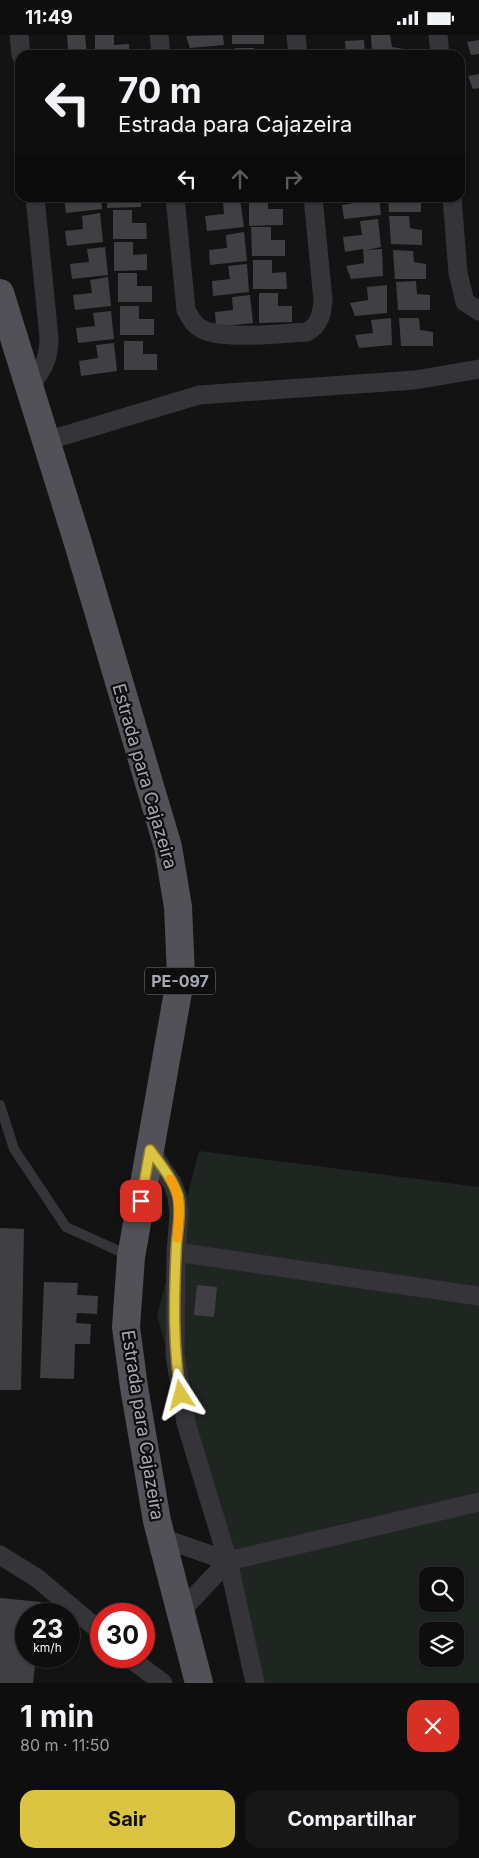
<!DOCTYPE html>
<html lang="pt">
<head>
<meta charset="utf-8">
<style>
  :root { --surface:#0e0e0f; --page:#171718; --text:#f1f3f6; --muted:#9b9c9e; --line:#2e2e2f; --accent:#dcc443 }
  body { margin:0; font-family:Inter,sans-serif; background:var(--page); color:var(--text); height:100vh; display:flex; flex-direction:column; font-size:19px; white-space:nowrap }
  * { box-sizing:border-box; margin:0 }
  p { font-size:16px; color:var(--muted) }
  .icon { flex:none; width:28px; height:28px; fill:none; stroke:currentColor; stroke-width:2; stroke-linecap:round; stroke-linejoin:round }
  .map { position:relative; height:1648px; overflow:hidden }
  .sheet { display:flex; flex-direction:column; background:var(--surface); flex:1 }
  .sheet>* { flex:none }
  .top-card { position:absolute; left:15px; top:15px; width:450px; height:152px; border-radius:15px; box-shadow:0 1px 4px #0004,0 0 0 1px var(--line); background:#0e0e0f; color:var(--text); overflow:hidden }
  .buttons { position:absolute; left:419px; top:1532px; display:grid; gap:10px }
  .buttons a { display:grid; place-items:center; width:45px; height:45px; border-radius:10px; background:var(--surface); box-shadow:0 1px 4px #0004,0 0 0 1px var(--line); font-size:25px }
  .speed { position:absolute; left:15px; top:1568px; display:flex; gap:10px; font-size:25px; font-weight:700; text-align:center }
  .speed>* { display:grid; place-content:center; width:65px; height:65px; border-radius:50%; background:var(--surface); box-shadow:0 1px 4px #0004,0 0 0 1px var(--line); line-height:1 }
  .speed small { font-size:12px; font-weight:400 }
  .speed .limit { border:8px solid #d22; background:#fff; color:#111 }
  .pin { position:absolute; display:grid; place-items:center; width:42px; height:42px; color:#fff; margin:-21px; border-radius:10px; box-shadow:0 2px 8px #0006 }
  .me { position:absolute; width:55px; margin:-28px; rotate:351deg; stroke-linejoin:round; filter:drop-shadow(0 0 4px #0008) }
  .turn { display:flex; align-items:center; gap:18px; height:105px; padding:0 20px; font-size:22px }
  .turn .icon { width:65px; height:65px; stroke-width:2.5 }
  .turn b { display:block; font-size:35px; line-height:42px }
  .lanes { display:flex; align-items:center; height:48px; padding:0 20px; background:#0003; justify-content:center; gap:25px; direction:ltr }
  .lanes .off { opacity:.35 }
  .round { display:grid; place-items:center; flex:none; width:52px; height:52px; border-radius:15px; background:var(--page) }
  .summary { display:flex; align-items:center; justify-content:space-between; height:85px; padding:0 20px }
  h1 { font-size:30px; font-weight:700; line-height:38px }
  .cta { display:flex; gap:10px; margin-top:auto; padding:10px 20px }
  .cta a { flex:1; height:58px; border-radius:15px; background:var(--accent); color:#111; font-size:20px; font-weight:700; line-height:58px; text-align:center }
  .cta a+a { background:var(--page); color:var(--text) }
  .status { display:flex; justify-content:space-between; align-items:center; height:35px; padding:0 25px; background:var(--surface); direction:ltr }
  .status svg { height:14px; fill:currentColor }
  .map>svg:first-child { display:block }
  .green { fill:#1f2621; fill-rule:evenodd }
  .building { fill:#404044 }
  .lines { fill:none; stroke-linecap:round; stroke-linejoin:round }
  .service { stroke:#343439; stroke-width:10 }
  .minor { stroke:#343439; stroke-width:19 }
  .primary { stroke:#515157; stroke-width:28 }
  .route-casing { stroke:#8f7f2c; stroke-width:12 }
  .route { stroke:#dcc443; stroke-width:9 }
  .slow { stroke:#f59e0b; stroke-width:9 }
  .labels { text-anchor:middle; dominant-baseline:central; stroke-width:4.5; stroke-linejoin:round; paint-order:stroke }
  .shield { fill:#0e0e0f; stroke:#787a82; stroke-width:1 }
  .shield-label { font-size:16px; font-weight:bold; fill:#a6a8b3 }
  .street-label { font-size:18px; fill:#a6a8b3; stroke:#0e0e0f }
</style>
</head>
<body>
<div class="status"><b>11:49</b><svg viewBox="0 0 49 12"><path d="M0 12V9h3v3zM5 12V6h3v6zM10 12V3h3v9zM15 12V0h3v12zM26 1h20v11H26zM47 4h2v5h-2z"/></svg></div>
<div class="map">
<svg width="479" height="1648" viewBox="0 0 479 1648">
  <rect width="100%" height="100%" fill="#131314"/>
  <!-- green -->
  <path class="green" d="M199,1116L479,1152V1648H264L157,1281ZM428,1541H455V1569H428ZM428,1596H455V1624H428Z"/>
  <!-- building -->
  <path class="building" d="M67,0H85L87,20H50V16L68,14Z
    M95,0H114V10L129,9V20H95Z
    M223,0L224,10L190,13L186,1Z
    M232,0H264V9H232Z
    M371,0H390L392,12L404,14V20H372Z
    M364,5L365,20H346L345,6Z
    M479,5V19L471,20L467,7Z
    M235,13H254L255,20H235Z
    M224,15L225,20H207L206,17Z
    M479,39V53L473,54L468,41Z
    M101,162L102,174L66,178L64,163Z
    M107,162H141V172L107,173Z
    M249,162H268V174H283V190L249,191Z
    M361,162H379L381,180L344,184L342,170L361,167Z
    M388,162H421V177H389Z
    M240,164L244,192L207,196L205,181L224,179L223,166Z
    M113,175H132V188H146L147,204H113Z
    M100,178L103,207L67,211L65,196L83,194L82,181Z
    M389,181H409L410,193L422,195V210L391,209Z
    M378,184L381,212L366,215L382,214L383,241L351,244L346,231L364,228L363,214L345,217L343,202L362,200L360,186Z
    M251,192H271V205H285V221H252Z
    M244,197L247,226L210,230L209,215L227,213L226,200Z
    M114,207H133V220L147,219V235L114,236Z
    M105,212L108,240L72,244L70,229L89,227L87,214Z
    M393,215L413,216L414,227L426,229V244H395Z
    M253,225H272V238L286,237L287,254H253Z
    M247,229L249,257L213,261L212,246L230,244L228,231Z
    M118,238H137V251H152V267H118Z
    M108,242L111,271L75,275L73,260L92,258L90,245Z
    M416,246L417,259L430,260V275H398L396,247Z
    M387,250V278L355,281L350,268L368,265L367,252Z
    M259,258H278V271H292V287L259,288Z
    M250,260L253,288L216,292L215,277L233,275L232,262Z
    M120,271H139V284H154V300H120Z
    M111,276L114,304L78,308L76,293L95,291L93,278Z
    M391,283L392,310L359,313L355,300L373,298L371,285Z
    M399,283H419L420,295L433,297V311H401Z
    M124,306H143V319H157V335H124Z
    M114,308L117,336L81,341L79,326L98,323L96,310Z
    M0,1193L24,1194L21,1355H0Z
    M44,1247L78,1248L77,1260L98,1261L97,1279L77,1278L76,1288L91,1289L90,1309H75L74,1344L40,1343Z
    M197,1250L217,1252L214,1282L194,1280Z
    M0,1563L41,1567L40,1579H26V1621H36L33,1648H0Z"/>
  <g class="lines">
    <!-- service -->
    <path class="service" d="M0,1070L14,1114L66,1192L130,1221"/>
    <!-- minor -->
    <path class="minor" d="M19,0L21,20
      M159,0L161,20
      M296,0L298,20
      M438,0L440,20
      M175,162L186,275C190,282 193,289 200,293C220,306 282,298 307,297C320,290 322,278 323,265L313,162
      M452,162L458,238L465,267L479,276
      M30,352C42,334 49,326 49,303L35,162
      M46,406L199,360L415,345L479,334
      M150,1115L172,1148L177,1161L179,1179L176,1217L175,1320L186,1388L228,1526L255,1648
      M176,1217L479,1261
      M162,1503L228,1526
      M0,1520L37,1543L101,1597
      M181,1576L228,1526L479,1467
      M127,1621L163,1648"/>
    <!-- primary -->
    <path class="primary" d="M0,258L78,508L168,812L178,872L181,940L131,1222L126,1292L134,1352L157,1486L199,1648"/>
  </g>
  <g class="lines">
    <defs>
      <path id="route" d="M141,1166L150,1115C160,1129 173,1144 178,1161C182,1180 176,1200 176,1219C174,1266 173,1314 181,1360"/>
    </defs>
    <!-- route casing -->
    <use href="#route" class="route-casing"/>
    <!-- route -->
    <use href="#route" class="route"/>
    <!-- slow -->
    <path class="slow" d="M170,1144C182,1162 179,1183 177,1203"/>
  </g>
  <g class="labels">
    <!-- shield labels -->
    <rect class="shield" x="145" y="932.5" width="70" height="27" rx="4"/>
    <g class="shield-label">
      <text x="180" y="946">PE-097</text>
    </g>
    <!-- street labels -->
    <g class="street-label">
      <text transform="translate(145 741) rotate(74)">Estrada para Cajazeira</text>
      <text transform="translate(143 1390) rotate(81)">Estrada para Cajazeira</text>
    </g>
  </g>
</svg>
<div class="buttons">
<a><svg class="icon" aria-label="search" viewBox="0 0 24 24"><circle cx="10" cy="10" r="6"/><path d="M15 15l6 6"/></svg></a>
<a><svg class="icon" aria-label="layers" viewBox="0 0 24 24"><path d="M12 4l9 5-9 5-9-5zM3 14l9 5 9-5"/></svg></a>
</div>
<div class="speed"><div>23<small>km/h</small></div><div class="limit">30</div></div>
<div class="pin" style="left:141px;top:1166px;background:#d93025"><svg class="icon" aria-label="arrive" viewBox="0 0 24 24"><path d="M6 21V4h12l-3 4 3 4H6"/></svg></div>
<svg class="me" style="left:181px;top:1360px" viewBox="-20 -20 40 40"><path d="M0-17L14 15 0 8-14 15z" fill="#dcc443" stroke="#fff" stroke-width="4"/></svg>
<div class="top-card">
<div class="turn"><svg class="icon" aria-label="left" viewBox="0 0 24 24"><path d="M17 20v-9H6M10 6l-5 5 5 5"/></svg><div><b>70 m</b>Estrada para Cajazeira</div></div>
<div class="lanes"><svg class="icon" aria-label="left" viewBox="0 0 24 24"><path d="M17 20v-9H6M10 6l-5 5 5 5"/></svg><svg class="icon off" aria-label="ahead" viewBox="0 0 24 24"><path d="M12 20V5M6 11l6-6 6 6"/></svg><svg class="icon off" aria-label="right" viewBox="0 0 24 24"><path d="M7 20v-9h11M14 6l5 5-5 5"/></svg></div>
</div>
</div>
<section class="sheet">
<div class="summary"><div><h1>1 min</h1><p>80 m · 11:50</p></div><a class="round" style="background:#d93025;color:#fff"><svg class="icon" aria-label="close" viewBox="0 0 24 24"><path d="M6 6l12 12M18 6L6 18"/></svg></a></div>
<div class="cta"><a>Sair</a><a>Compartilhar</a></div>
</section>
</body>
</html>
